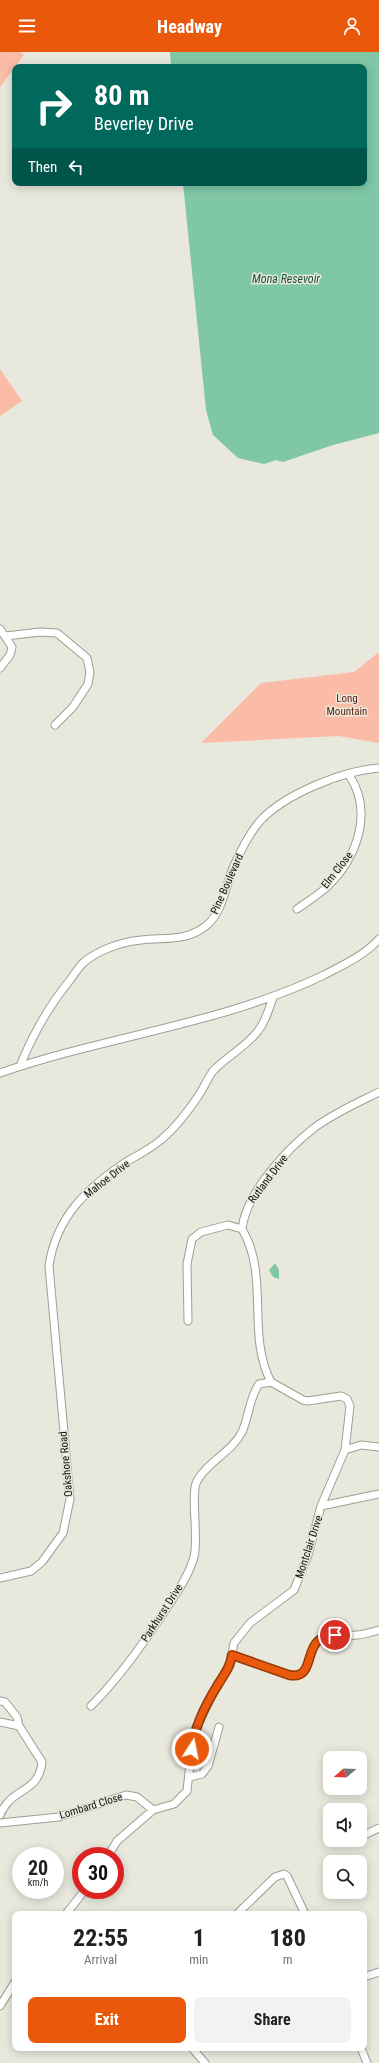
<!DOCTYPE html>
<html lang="en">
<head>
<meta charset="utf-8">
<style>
  :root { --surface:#fff; --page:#f2f2f2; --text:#202124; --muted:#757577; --accent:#ea580c }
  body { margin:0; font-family:"Roboto Condensed",sans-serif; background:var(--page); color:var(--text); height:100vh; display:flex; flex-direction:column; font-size:15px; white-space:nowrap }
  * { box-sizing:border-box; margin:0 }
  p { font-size:13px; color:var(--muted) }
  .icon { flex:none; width:22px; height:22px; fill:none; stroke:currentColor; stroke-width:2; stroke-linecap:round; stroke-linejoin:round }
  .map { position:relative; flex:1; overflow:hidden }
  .sheet { position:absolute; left:12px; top:1859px; width:355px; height:140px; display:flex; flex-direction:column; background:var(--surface); border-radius:8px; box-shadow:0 2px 10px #0003 }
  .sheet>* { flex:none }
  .guide { position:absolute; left:12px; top:12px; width:355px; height:122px; border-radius:8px; box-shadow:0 2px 10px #0003; background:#00695c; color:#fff; overflow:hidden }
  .needle { width:26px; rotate:251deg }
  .tools { position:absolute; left:323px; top:1699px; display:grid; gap:8px }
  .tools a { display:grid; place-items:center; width:44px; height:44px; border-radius:8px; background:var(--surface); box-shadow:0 2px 10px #0003; font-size:20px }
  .speed { position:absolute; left:12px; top:1795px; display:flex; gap:8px; font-size:20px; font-weight:700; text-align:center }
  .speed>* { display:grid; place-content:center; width:52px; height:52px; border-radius:50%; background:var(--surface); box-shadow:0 2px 10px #0003; line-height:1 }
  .speed small { font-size:10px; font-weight:400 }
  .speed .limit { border:6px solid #d22; background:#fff; color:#111 }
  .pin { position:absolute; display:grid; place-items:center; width:34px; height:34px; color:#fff; margin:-17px; border:2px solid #fff; border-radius:50%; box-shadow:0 1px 4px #0007 }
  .me { position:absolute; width:44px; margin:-22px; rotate:11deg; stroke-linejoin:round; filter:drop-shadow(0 0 3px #0008) }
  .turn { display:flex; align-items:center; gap:14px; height:84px; padding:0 16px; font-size:18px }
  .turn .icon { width:52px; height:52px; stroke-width:2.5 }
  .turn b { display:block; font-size:28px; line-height:34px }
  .then { display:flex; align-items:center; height:38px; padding:0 16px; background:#0003; gap:8px; font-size:15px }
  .eta { display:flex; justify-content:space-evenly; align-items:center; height:68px; text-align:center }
  .eta b { font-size:24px; font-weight:700; line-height:28px }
  .button { display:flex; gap:8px; margin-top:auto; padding:8px 16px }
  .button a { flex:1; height:46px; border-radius:8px; background:var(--accent); color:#fff; font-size:16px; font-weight:700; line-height:46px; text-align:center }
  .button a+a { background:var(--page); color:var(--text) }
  header { display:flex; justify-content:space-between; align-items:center; height:52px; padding:0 16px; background:var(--accent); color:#fff; font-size:18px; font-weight:700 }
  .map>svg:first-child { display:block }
  .green { fill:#fbbca7 }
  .water { fill:#7fc7a7 }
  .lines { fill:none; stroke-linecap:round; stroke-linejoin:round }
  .street-casing { stroke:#9f9e93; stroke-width:9 }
  .street { stroke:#fff; stroke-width:7 }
  .route-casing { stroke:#983908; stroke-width:10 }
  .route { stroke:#ea580c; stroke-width:7 }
  .labels { text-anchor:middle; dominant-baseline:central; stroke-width:3; stroke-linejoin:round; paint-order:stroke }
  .park-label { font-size:11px; fill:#5f240e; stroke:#e9e8dd }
  .street-label { font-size:11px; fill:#11110d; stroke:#e9e8dd }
  .water-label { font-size:12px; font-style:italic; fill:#17513c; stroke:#e9e8dd }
</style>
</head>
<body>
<header><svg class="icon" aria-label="menu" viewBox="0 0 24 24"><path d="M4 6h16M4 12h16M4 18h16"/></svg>Headway<svg class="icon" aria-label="person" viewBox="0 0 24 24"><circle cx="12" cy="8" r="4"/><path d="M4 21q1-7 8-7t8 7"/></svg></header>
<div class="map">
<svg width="379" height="2011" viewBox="0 0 379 2011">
  <rect width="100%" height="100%" fill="#e9e8dd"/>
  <!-- green -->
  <path class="green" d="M0,0H20L24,3L0,35Z
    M0,317L22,349L0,364Z
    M379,600V691L339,684L201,691L261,631L354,620Z"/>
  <!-- water -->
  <path class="water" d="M170,0H379V381L333,393L283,410L276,408L264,412L238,406L213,383L206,358L183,131H364V15H171Z
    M275,1211L279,1218V1227L273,1225L269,1218Z"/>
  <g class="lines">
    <defs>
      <path id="street" d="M0,577L12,595L10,603L0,616
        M6,584L40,580L57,581L87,606L90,620L88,632L73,655L55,673
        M297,857C307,850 318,843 327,835C357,806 374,760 349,723
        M20,1014C33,982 48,955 70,928C74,923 78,916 83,911C98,898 121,890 141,888C165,885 187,890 207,873C222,861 226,834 233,816C240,800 248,783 260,769C285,742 342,719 379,716
        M0,1021C106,984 222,972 324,923C343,913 365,903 379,887
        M188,1269L187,1212L192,1187L201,1180L228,1173L242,1177
        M271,1330C246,1282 270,1224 242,1177C246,1141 287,1097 314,1076C334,1061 357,1051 379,1040
        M321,1454L379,1442
        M0,1526L31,1519L42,1510L63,1481L70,1447L49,1214C56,1165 87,1136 126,1110C138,1103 152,1096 162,1087C176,1075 189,1058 199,1043C204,1035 208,1026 213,1019C227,1004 246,995 258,979C266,969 269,957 273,945
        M231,1603L289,1623C313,1628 306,1599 318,1589C328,1580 345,1584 357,1583C365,1582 372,1580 379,1578
        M0,1649L5,1650L17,1665L19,1674
        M91,1654C118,1627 141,1595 162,1563C174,1545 188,1526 194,1505C199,1486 190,1441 197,1429C207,1410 232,1400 242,1380C249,1365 249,1346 259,1332L271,1330L303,1348L308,1349L341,1344L347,1347L350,1354L345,1398
        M0,1670L19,1674L42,1710C39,1742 11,1735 0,1763
        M190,1725L202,1722L208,1714L219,1675
        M0,1771L59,1765L126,1743L137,1745L153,1758
        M360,1785L379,1776
        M348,1790L352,1788
        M108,1804L117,1789L153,1758L174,1752L187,1739L193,1683L218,1631L230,1614L234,1591L250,1571L294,1538L308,1503L321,1454L345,1398L361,1393L379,1395
        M66,1862L85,1838
        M237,1862L275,1825L284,1822L287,1824L305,1862
        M364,1925L379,1920
        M0,1954L15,1930
        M192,1996L205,2011
        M361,1996L367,2011"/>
    </defs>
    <!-- street casing -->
    <use href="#street" class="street-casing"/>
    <!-- street -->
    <use href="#street" class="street"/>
  </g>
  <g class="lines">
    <defs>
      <path id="route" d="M192,1697C194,1675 207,1650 219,1631C225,1621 230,1615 232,1603L289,1623C312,1628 306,1601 317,1590C321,1585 329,1584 335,1583"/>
    </defs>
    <!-- route casing -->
    <use href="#route" class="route-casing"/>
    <!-- route -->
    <use href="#route" class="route"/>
  </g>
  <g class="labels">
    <!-- park labels -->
    <g class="park-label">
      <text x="347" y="646">Long<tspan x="347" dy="13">Mountain</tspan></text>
    </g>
    <!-- street labels -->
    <g class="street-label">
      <text transform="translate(337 818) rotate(-52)">Elm Close</text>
      <text transform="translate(227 832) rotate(-66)">Pine Boulevard</text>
      <text transform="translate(107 1127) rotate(-38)">Mahoe Drive</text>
      <text transform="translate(268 1127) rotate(-53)">Rutland Drive</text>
      <text transform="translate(66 1412) rotate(-95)">Oakshore Road</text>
      <text transform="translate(309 1495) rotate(-72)">Montclair Drive</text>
      <text transform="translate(162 1561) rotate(-57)">Parkhurst Drive</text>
      <text transform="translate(91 1754) rotate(-17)">Lombard Close</text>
    </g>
    <!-- water labels -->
    <g class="water-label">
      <text x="286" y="227">Mona Resevoir</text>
    </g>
  </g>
</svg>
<div class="tools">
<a><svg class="needle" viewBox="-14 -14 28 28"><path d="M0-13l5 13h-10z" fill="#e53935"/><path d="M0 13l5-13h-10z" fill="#757577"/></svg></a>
<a><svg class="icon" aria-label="sound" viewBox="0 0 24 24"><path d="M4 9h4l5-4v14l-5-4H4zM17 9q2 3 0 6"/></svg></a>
<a><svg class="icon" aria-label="search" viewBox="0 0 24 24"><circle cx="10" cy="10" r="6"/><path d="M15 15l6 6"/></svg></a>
</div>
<div class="speed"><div>20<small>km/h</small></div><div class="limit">30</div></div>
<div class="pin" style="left:335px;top:1583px;background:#d93025"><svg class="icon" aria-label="arrive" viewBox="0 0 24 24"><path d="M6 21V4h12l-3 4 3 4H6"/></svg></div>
<svg class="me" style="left:192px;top:1697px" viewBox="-20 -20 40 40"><circle r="17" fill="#ea580c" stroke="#fff" stroke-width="3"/><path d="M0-11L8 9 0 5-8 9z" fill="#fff"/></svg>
<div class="guide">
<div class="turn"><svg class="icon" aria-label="right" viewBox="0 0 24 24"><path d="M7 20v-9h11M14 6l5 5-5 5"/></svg><div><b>80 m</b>Beverley Drive</div></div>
<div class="then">Then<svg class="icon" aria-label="left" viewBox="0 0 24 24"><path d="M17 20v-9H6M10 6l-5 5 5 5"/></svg></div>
</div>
<section class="sheet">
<div class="eta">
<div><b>22:55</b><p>Arrival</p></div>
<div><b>1</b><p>min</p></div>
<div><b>180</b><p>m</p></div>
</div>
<div class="button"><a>Exit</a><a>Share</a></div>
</section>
</div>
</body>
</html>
